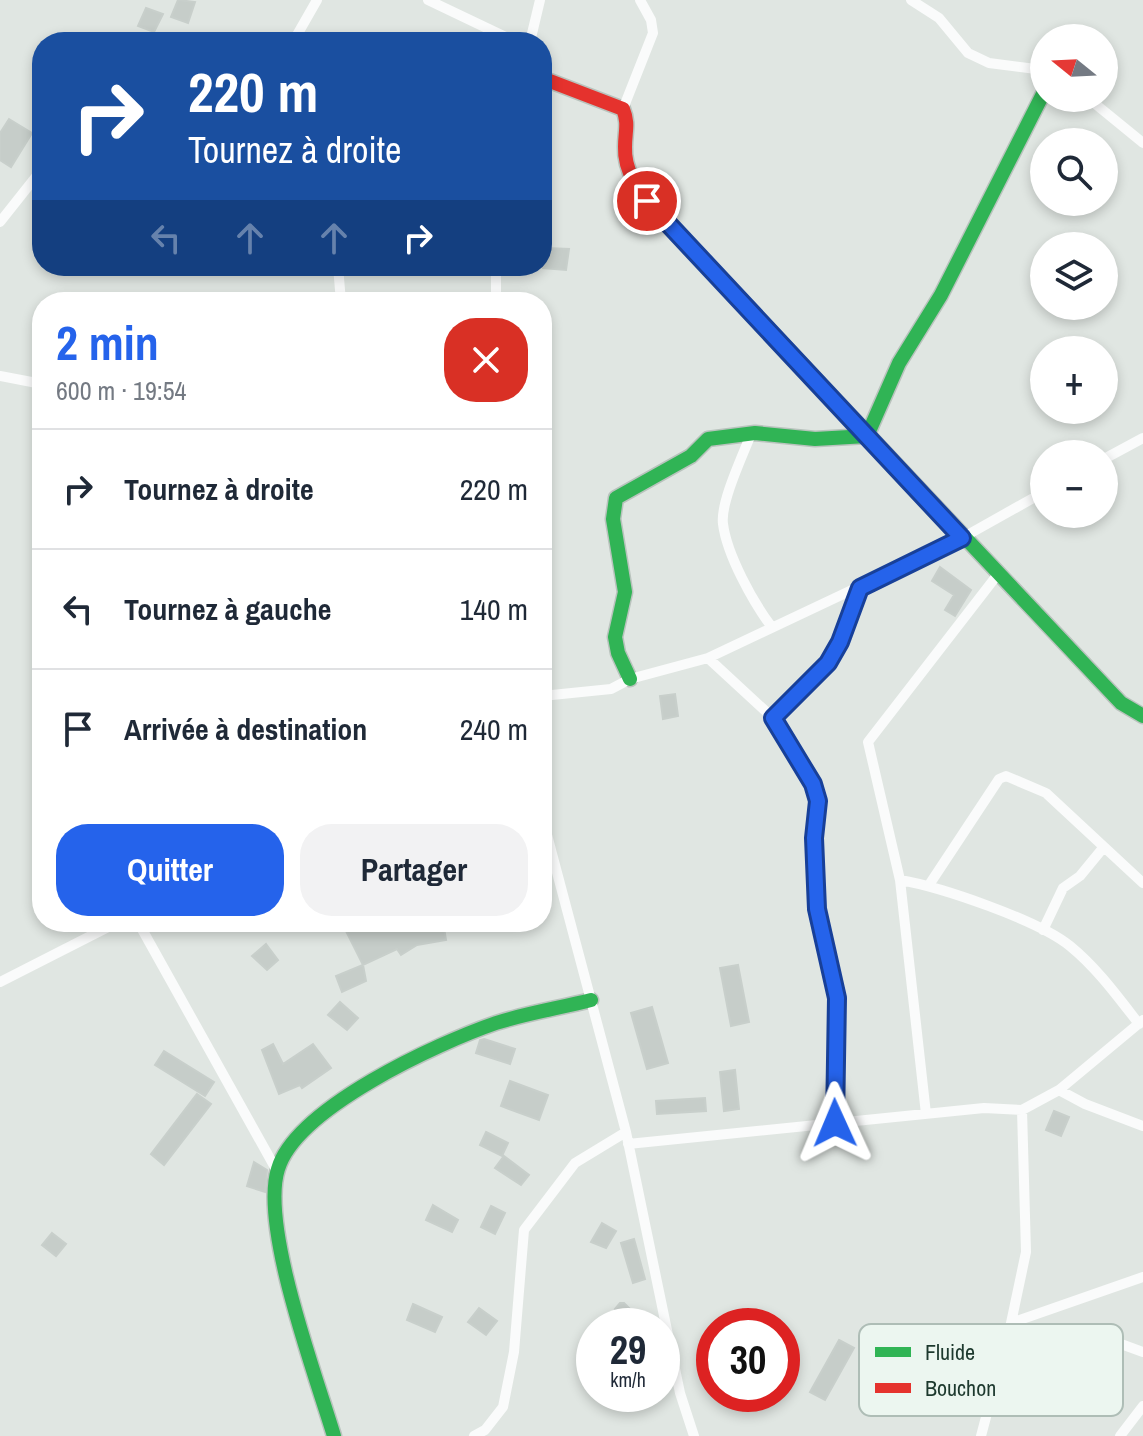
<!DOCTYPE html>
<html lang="fr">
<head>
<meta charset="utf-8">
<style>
  :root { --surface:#fff; --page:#f2f2f3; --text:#1f2937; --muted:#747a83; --line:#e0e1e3; --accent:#2563eb }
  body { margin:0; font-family:"Archivo Narrow",sans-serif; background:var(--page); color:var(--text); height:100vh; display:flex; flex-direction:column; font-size:30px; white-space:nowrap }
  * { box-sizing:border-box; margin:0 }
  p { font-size:26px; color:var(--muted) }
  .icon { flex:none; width:44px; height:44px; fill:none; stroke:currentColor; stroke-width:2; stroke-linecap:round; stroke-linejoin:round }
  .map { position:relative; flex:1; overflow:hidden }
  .panel { position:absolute; left:32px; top:292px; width:520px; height:640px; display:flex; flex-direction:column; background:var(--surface); border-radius:32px; box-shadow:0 4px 12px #0003 }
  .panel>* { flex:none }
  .top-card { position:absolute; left:32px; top:32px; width:520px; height:244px; border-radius:32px; box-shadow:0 4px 12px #0003; background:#1a4fa0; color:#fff; overflow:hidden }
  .needle { width:52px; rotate:288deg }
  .buttons { position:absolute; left:1030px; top:24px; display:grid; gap:16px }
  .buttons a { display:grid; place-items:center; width:88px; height:88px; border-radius:50%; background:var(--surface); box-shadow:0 4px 12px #0003; font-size:40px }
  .speed { position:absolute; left:576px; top:1308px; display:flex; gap:16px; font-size:40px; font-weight:700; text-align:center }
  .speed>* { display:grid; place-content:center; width:104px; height:104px; border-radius:50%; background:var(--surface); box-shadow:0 4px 12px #0003; line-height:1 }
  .speed small { font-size:20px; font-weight:400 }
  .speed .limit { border:12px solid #d22; background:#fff; color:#111 }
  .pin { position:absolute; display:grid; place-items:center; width:68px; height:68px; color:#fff; margin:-34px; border:4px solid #fff; border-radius:50%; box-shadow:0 2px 8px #0007 }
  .me { position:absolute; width:88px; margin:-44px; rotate:359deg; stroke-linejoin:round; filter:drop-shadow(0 0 6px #0008) }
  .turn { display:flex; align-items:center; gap:28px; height:168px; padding:0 24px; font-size:36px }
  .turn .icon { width:104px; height:104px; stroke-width:2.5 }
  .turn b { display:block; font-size:56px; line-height:68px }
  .lanes { display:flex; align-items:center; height:76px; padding:0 24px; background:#0003; justify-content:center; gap:40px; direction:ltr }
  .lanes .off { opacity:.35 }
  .round { display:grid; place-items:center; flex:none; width:84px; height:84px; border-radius:32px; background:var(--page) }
  .summary { display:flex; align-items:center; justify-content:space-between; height:136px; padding:0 24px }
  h1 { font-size:48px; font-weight:700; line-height:60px; color:var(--accent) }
  .primary-button { display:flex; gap:16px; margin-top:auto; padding:16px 24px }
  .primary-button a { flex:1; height:92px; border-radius:32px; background:var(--accent); color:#fff; font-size:32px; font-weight:700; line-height:92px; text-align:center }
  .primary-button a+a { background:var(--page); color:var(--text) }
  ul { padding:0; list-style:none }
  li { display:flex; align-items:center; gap:24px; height:120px; padding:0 24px; border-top:2px solid var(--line) }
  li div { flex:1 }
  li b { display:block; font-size:30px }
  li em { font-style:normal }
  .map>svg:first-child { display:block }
  .building { fill:#c6cdc9; stroke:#c8cfcb; stroke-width:2 }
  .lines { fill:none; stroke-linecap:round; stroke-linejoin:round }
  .fast-casing { stroke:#b9c3bd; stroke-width:17 }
  .jam-casing { stroke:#b9c3bd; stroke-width:17 }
  .street { stroke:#fafbfb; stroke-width:10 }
  .fast { stroke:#30b455; stroke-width:14 }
  .jam { stroke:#e5322d; stroke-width:14 }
  .route-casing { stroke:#184099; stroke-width:20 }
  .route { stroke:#2563eb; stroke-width:14 }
  .key { fill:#ecf6f0; stroke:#aebdb6; stroke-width:2 }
  .key-label { font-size:22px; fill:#1d392e }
</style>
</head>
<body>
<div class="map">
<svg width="1143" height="1436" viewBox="0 0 1143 1436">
  <rect width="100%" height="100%" fill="#e0e6e2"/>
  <!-- building -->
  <path class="building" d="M178,0L195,2L188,23L171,17Z
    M146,8L163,14L154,32L138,26Z
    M9,119L32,133L11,167L0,160V133Z
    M546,248L569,249L566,270L543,268Z
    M940,567L971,590L955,616L945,610L954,595L932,581Z
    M675,694L678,716L663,719L660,696Z
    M376,922H400L402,929L443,922L446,940L417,945L401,955L397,949L363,965L345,929L354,924L357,930Z
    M266,944L278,960L267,970L252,956Z
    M363,965L366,981L342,992L336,976Z
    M738,965L749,1022L731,1026L720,968Z
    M340,1002L358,1018L347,1030L328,1015Z
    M652,1007L668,1063L647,1069L631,1013Z
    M484,1039L515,1049L510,1064L476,1053L480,1040Z
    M273,1044L283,1064L313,1044L331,1068L302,1088L300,1085L279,1094L262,1050Z
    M164,1051L214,1082L205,1096L155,1065Z
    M735,1070L739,1109L724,1111L720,1072Z
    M510,1081L548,1095L539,1120L501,1106Z
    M197,1094L211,1104L164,1165L151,1154Z
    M705,1098L706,1111L657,1114L656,1101Z
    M1054,1111L1069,1117L1061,1136L1046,1130Z
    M486,1132L508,1143L502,1156L480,1145Z
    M504,1156L529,1175L521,1185L495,1168Z
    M254,1162L267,1170L265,1192L247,1186Z
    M433,1205L458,1220L452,1232L426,1220Z
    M491,1206L505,1213L495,1234L481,1227Z
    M602,1223L616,1231L606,1248L591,1242Z
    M52,1233L66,1244L56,1256L42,1245Z
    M634,1239L645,1279L633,1283L621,1243Z
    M620,1303H624L647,1326H632L615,1309Z
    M413,1304L442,1317L435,1332L407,1320Z
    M479,1308L497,1321L486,1335L468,1322Z
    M839,1340L854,1348L825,1400L810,1392Z"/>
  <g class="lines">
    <defs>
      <path id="fast" d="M656,210L1121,703L1143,716
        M630,679L618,653L615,637L625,592L613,519L616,498L691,456L708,439L755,433L815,439L867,436L899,363L941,295L1044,92
        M334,1436C316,1376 260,1226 278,1169C296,1108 438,1043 496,1023C527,1013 560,1008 591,1000"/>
      <path id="jam" d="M542,78L623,109C629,124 625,131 625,147C624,171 640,194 656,210"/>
    </defs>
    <!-- fast casing -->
    <use href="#fast" class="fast-casing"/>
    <!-- jam casing -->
    <use href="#jam" class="jam-casing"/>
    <!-- street -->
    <path class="street" d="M428,0L516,42
      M911,0L939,18L968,53L989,63L1044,70
      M293,42L317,0
      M530,42L540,0
      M1088,98L1143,143
      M623,109L653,33L651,20L640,0
      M0,222L42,169
      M338,266L341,302
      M496,266V302
      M0,376L42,384
      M751,434C743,455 720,503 723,524C727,555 753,602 771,626
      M1104,459L1143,438
      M708,658L773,718L817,793L814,838L817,909L837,998L835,1123
      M542,696L611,689L630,679L708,658L962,538L1044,492
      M773,718L828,663L840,642L860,588
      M542,816L626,1132L680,1393L694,1436
      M900,880C941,887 1038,920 1070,946C1097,968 1118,997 1139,1024
      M929,885L999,779L1006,776L1046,793L1143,883
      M138,922L277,1171
      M1043,930L1063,888L1080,876L1103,848
      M0,982L118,922
      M1059,1090L1085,1104L1143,1126
      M926,1114L900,880L868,742L998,574
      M628,1144L984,1108L1022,1110L1059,1090L1143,1020
      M1011,1323L1143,1277
      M988,1412L1062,1378L1104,1343L1121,1344L1143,1352
      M474,1436L485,1430L503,1407L514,1352L524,1230L575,1163L626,1132
      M981,1436L1011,1323L1026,1252L1022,1110
      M1120,1436L1143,1406"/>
    <!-- fast -->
    <use href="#fast" class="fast"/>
    <!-- jam -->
    <use href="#jam" class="jam"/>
  </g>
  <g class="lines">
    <defs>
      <path id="route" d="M647,201L962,538L860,588L840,642L828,663L773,718L813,784L818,801L814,838L817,909L837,998L835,1123"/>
    </defs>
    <!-- route casing -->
    <use href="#route" class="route-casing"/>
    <!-- route -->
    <use href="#route" class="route"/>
  </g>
  <!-- legend -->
  <rect x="859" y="1324" width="264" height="92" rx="12" class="key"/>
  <rect x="875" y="1347" width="36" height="10" fill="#30b455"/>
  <rect x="875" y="1383" width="36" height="10" fill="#e5322d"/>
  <g class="key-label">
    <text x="925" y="1360">Fluide</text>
    <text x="925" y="1396">Bouchon</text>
  </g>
</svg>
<div class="buttons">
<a><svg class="needle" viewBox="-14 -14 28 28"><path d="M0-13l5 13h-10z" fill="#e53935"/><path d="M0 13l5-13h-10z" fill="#747a83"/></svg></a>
<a><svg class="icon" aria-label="search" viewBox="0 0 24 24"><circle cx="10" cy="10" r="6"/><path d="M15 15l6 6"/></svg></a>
<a><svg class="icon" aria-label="layers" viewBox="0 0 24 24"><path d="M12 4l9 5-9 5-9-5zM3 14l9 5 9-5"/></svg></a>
<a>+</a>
<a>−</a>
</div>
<div class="speed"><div>29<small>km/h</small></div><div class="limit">30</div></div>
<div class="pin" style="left:647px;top:201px;background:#d93025"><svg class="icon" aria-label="arrive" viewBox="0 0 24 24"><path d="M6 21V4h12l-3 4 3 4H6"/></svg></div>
<svg class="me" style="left:835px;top:1123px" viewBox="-20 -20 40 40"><path d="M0-17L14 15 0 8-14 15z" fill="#2563eb" stroke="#fff" stroke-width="4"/></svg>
<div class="top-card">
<div class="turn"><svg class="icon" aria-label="right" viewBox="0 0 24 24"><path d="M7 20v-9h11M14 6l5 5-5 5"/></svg><div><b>220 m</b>Tournez à droite</div></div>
<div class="lanes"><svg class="icon off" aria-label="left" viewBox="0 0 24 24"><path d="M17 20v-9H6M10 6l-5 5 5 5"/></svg><svg class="icon off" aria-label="ahead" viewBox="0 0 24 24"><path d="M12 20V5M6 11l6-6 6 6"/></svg><svg class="icon off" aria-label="ahead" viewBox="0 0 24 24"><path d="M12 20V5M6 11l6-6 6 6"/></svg><svg class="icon" aria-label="right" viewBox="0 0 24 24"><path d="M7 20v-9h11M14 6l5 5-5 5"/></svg></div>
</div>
<section class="panel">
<div class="summary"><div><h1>2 min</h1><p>600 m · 19:54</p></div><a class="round" style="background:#d93025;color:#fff"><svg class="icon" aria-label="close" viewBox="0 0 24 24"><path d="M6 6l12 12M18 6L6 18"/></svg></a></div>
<ul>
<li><svg class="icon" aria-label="right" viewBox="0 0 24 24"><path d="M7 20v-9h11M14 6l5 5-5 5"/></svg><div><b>Tournez à droite</b></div><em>220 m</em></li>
<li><svg class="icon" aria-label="left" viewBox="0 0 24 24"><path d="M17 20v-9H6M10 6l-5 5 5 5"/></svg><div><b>Tournez à gauche</b></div><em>140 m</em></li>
<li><svg class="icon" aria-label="arrive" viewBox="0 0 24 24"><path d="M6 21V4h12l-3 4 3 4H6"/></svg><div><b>Arrivée à destination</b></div><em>240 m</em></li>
</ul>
<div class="primary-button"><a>Quitter</a><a>Partager</a></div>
</section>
</div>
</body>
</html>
